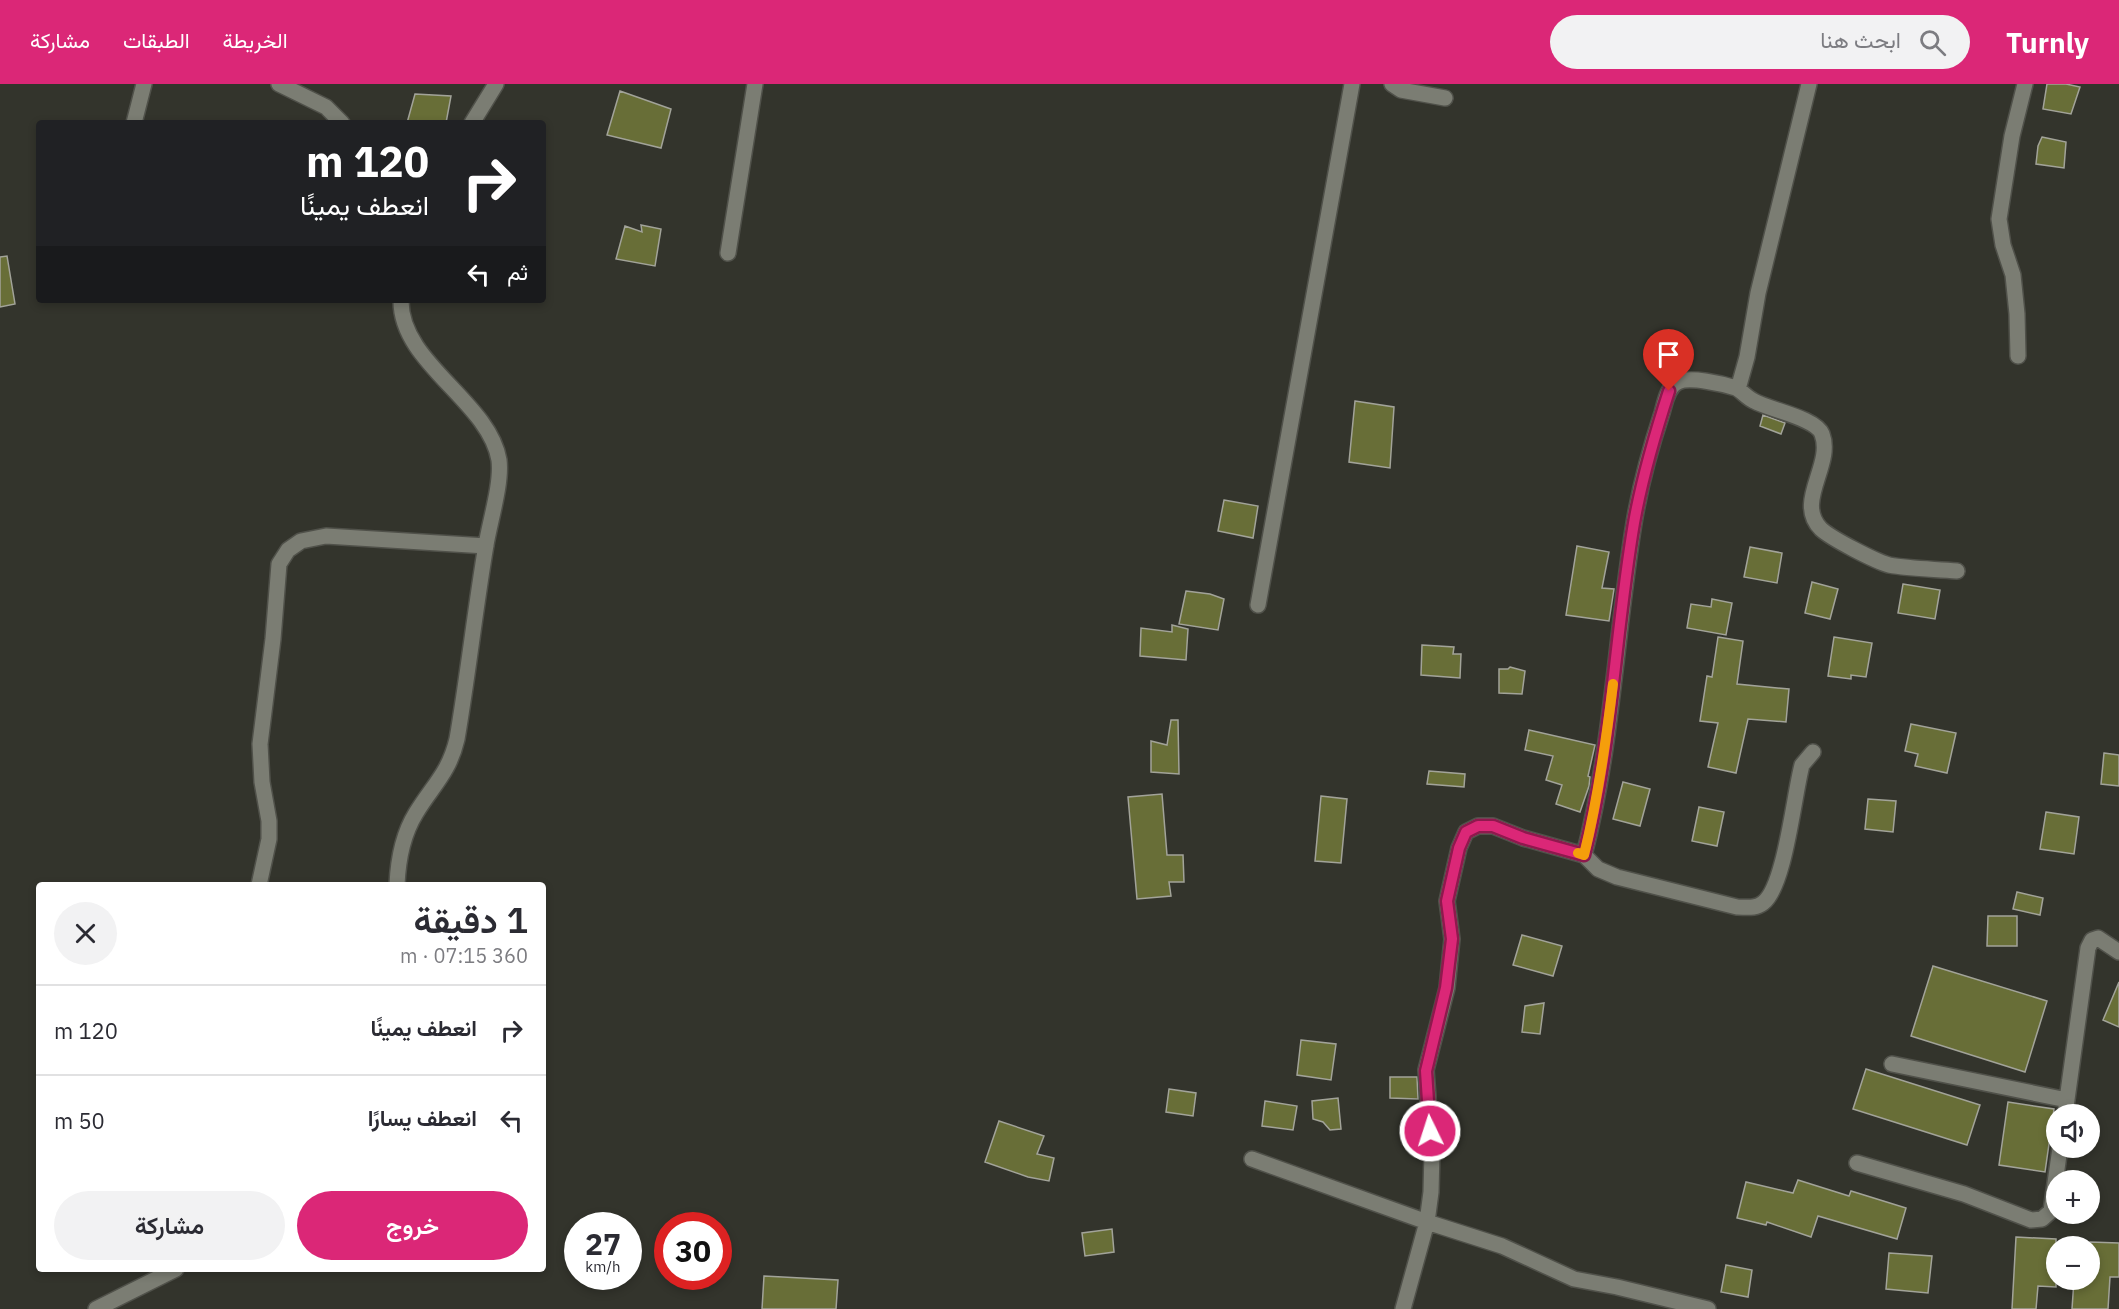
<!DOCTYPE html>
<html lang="ar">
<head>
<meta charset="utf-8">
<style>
  :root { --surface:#fff; --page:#f2f2f3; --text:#2b2b33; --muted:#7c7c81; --line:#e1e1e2; --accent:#db2777 }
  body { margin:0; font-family:"IBM Plex Sans",Vazirmatn,sans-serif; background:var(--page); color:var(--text); direction:rtl; height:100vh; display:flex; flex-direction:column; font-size:22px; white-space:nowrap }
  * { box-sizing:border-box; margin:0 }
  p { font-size:20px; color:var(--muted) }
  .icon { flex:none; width:33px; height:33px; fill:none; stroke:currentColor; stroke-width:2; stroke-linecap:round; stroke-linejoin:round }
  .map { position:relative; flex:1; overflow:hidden; direction:ltr }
  .details { position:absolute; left:36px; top:798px; width:510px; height:390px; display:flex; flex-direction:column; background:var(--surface); border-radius:6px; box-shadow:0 3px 9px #0003; direction:rtl }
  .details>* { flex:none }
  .guide { position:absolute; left:36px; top:36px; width:510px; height:183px; border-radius:6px; box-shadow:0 3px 9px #0003; direction:rtl; background:#202124; color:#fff; overflow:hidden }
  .buttons { position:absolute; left:2046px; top:1020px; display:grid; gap:12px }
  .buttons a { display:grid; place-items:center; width:54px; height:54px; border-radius:50%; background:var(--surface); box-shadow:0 3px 9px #0003; font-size:30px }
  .speed { position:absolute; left:564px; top:1128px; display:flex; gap:12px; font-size:30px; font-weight:700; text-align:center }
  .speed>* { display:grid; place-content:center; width:78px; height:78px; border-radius:50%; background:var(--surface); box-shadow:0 3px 9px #0003; line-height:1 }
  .speed small { font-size:15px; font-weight:400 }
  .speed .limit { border:9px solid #d22; background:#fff; color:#111 }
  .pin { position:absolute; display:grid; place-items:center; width:51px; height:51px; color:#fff; margin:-62px -26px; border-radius:50% 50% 50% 0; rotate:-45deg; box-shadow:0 0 6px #0007 }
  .pin .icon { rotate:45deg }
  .me { position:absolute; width:66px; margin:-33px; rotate:356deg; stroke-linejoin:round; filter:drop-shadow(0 0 4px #0008) }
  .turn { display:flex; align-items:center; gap:21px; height:126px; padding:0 18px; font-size:27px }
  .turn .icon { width:78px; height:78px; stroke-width:2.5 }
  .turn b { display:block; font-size:42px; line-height:51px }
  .then { display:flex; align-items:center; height:57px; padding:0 18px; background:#0003; gap:12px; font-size:22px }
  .round { display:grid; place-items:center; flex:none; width:63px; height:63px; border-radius:32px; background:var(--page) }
  .overview { display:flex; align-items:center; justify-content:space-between; height:102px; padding:0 18px }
  h1 { font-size:36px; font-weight:600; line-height:45px }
  .cta { display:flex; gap:12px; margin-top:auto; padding:12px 18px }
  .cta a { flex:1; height:69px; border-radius:36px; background:var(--accent); color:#fff; font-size:24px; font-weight:600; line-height:69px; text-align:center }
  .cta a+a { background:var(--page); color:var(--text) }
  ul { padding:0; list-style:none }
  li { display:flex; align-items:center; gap:18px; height:90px; padding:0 18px; border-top:2px solid var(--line) }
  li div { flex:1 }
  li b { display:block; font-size:22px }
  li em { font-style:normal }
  header { display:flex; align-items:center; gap:36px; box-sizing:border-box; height:84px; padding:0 30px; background:var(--accent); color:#fff }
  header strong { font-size:28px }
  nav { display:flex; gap:33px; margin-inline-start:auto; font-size:21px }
  .search { width:420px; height:54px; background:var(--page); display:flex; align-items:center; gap:15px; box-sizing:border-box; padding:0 21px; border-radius:33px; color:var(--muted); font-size:22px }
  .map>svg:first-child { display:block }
  .building { fill:#686e37; stroke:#a2a399; stroke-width:1.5 }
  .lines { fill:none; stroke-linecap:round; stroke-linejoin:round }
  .minor-casing { stroke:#50514a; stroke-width:18 }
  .minor { stroke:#7b7d73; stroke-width:15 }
  .route-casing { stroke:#8e194d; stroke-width:15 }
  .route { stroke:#db2777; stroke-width:10 }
  .slow { stroke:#f59e0b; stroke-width:10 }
</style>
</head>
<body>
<header>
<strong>Turnly</strong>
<div class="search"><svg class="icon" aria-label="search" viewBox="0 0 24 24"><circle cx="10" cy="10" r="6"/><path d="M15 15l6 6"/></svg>ابحث هنا</div>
<nav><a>الخريطة</a><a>الطبقات</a><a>مشاركة</a></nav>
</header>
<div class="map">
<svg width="2119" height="1225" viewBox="0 0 2119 1225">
  <rect width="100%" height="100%" fill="#33342c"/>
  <!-- building -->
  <path class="building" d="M2047,0H2066L2080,3L2071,30L2043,25Z
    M620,7L671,25L661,64L607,51Z
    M415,10L451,12L446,39H407Z
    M2042,53L2066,58L2064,84L2036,80L2038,62Z
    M641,141L661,145L655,182L616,175L625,142L642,148Z
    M7,172L15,220L0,223V173Z
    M1355,317L1394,323L1390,384L1349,378Z
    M1763,331L1785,339L1781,350L1760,342Z
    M1224,416L1258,422L1253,454L1218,447Z
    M1577,462L1609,468L1602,504L1614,505L1609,537L1566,531Z
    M1750,463L1782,469L1777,499L1744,493Z
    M1812,498L1838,505L1830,535L1805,529Z
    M1903,500L1940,506L1935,535L1898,529Z
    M1186,507L1210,510L1224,515L1218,546L1179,540Z
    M1712,515L1732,519L1726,551L1687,544L1691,520L1711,523Z
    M1172,541L1188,545L1186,576L1140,572L1141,544L1172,548Z
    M1718,553L1743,557L1737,600L1789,605L1786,638L1748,635L1736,689L1708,683L1718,639L1700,637L1707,592L1712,593Z
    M1834,553L1872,559L1866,593L1851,591V595L1828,592Z
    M1422,561L1454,563L1453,570H1461L1460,594L1421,591Z
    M1510,583L1525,587L1522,610L1499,609V585H1508Z
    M1171,636H1178L1179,690L1151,688V657L1167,661Z
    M1911,640L1956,649L1947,689L1915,682L1918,670L1905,667Z
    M1529,646L1595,661L1588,692L1590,693L1589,702L1580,728L1556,720L1562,701L1546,696L1553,672L1525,666Z
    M2104,669L2119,671V702L2101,700Z
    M1429,687L1465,690L1464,703L1427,700Z
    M1623,698L1650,705L1640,742L1613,735Z
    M1162,710L1167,771H1183L1184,798H1169L1171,812L1137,815L1128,713Z
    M1321,712L1347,715L1341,779L1315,777Z
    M1868,715L1896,717L1893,748L1865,745Z
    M1699,723L1724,728L1717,762L1692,757Z
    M2046,728L2079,733L2074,770L2040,765Z
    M2017,808L2043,814L2040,831L2013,825Z
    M1988,832H2017V862H1987Z
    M1522,851L1562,862L1553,892L1513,881Z
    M1933,882L2047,917L2025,988L1911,952Z
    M2119,898V943L2103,936Z
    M1544,919L1540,950L1522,948L1525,922Z
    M1301,956L1336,960L1331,996L1297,991Z
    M1866,985L1980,1021L1967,1061L1853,1025Z
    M1390,993H1417L1418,1015L1390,1014Z
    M1169,1005L1196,1009L1193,1032L1166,1028Z
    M1338,1014L1341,1045L1330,1046L1323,1038L1313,1035L1312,1017Z
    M1265,1017L1297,1022L1293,1046L1262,1042Z
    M2008,1018L2054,1025L2045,1088L1999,1081Z
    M999,1037L1044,1052L1037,1070L1054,1074L1049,1097L1028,1093L985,1078Z
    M1798,1096L1849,1112L1851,1107L1906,1124L1897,1155L1818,1132L1811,1153L1767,1138L1766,1141L1737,1134L1746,1098L1793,1109Z
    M1112,1145L1114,1168L1085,1172L1082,1149Z
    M2016,1153L2056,1155V1203L2038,1202L2036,1225H2012Z
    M2090,1158L2119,1159V1193H2110L2108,1225H2072L2074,1196H2090Z
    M1889,1169L1932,1172L1928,1209L1886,1205Z
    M1726,1181L1752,1186L1748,1213L1721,1208Z
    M764,1192L838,1196L836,1225H762Z"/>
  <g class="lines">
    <defs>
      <path id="minor" d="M279,0L326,23L342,39
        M1392,0L1401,6L1445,14
        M134,39L144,0
        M472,39L496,0
        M728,169L755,0
        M2018,272L2017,230L2013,191L2003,161L1999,135L2012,52L2025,0
        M1738,305L1747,273L1758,209L1809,0
        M1258,521L1352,0
        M1584,771L1598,785L1617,793L1737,823C1747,823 1755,825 1763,819C1785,803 1794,710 1802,681L1813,668
        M259,801L269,755V737L262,698L260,660L273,555L279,480L288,466L301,457L326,452L486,462
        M397,801C398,776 403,750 416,729C433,701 449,689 457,655C468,591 475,526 486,461C490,437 502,399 499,376C489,317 400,279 401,216
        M1892,980L2067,1016
        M2065,1030L2088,864L2092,856L2098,854L2119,868
        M1252,1075L1427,1138L1502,1162L1574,1195L1617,1203L1708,1225
        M1857,1079L1964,1110L2031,1136L2042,1135L2051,1127L2060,1064
        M96,1225L176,1185
        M1403,1225L1427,1138L1431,1108L1432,1068L1426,986L1447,904L1452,855L1447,817L1459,764L1466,748L1478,742H1493L1523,754L1584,771C1612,663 1616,550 1634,439C1640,403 1650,365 1662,329C1665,319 1667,303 1678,298C1689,292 1723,300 1736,304C1742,307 1747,314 1754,317C1770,326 1816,334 1822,350C1834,381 1794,418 1821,445C1832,455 1875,477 1889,481C1911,485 1935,485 1957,487"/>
    </defs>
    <!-- minor casing -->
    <use href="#minor" class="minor-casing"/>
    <!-- minor -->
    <use href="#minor" class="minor"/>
  </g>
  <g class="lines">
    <defs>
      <path id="route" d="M1430,1047L1426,987L1446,904L1452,855L1447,817L1459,764L1466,748L1478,742H1493L1523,754L1584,771C1612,662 1615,549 1634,439C1642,394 1655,350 1669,307"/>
    </defs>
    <!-- route casing -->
    <use href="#route" class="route-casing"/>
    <!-- route -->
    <use href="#route" class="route"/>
    <!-- slow -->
    <path class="slow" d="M1578,769L1584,771C1598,715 1606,658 1613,600"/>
  </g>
</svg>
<div class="buttons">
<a><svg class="icon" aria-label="sound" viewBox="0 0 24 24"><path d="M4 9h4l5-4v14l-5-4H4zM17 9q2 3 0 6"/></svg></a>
<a>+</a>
<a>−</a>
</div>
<div class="speed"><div>27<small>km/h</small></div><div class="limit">30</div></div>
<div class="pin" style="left:1669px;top:307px;background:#d93025"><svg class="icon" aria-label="arrive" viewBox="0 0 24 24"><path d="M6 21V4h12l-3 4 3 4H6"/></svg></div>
<svg class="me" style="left:1430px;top:1047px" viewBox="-20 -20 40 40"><circle r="17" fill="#db2777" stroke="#fff" stroke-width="3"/><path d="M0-11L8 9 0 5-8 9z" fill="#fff"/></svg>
<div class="guide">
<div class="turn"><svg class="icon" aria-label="right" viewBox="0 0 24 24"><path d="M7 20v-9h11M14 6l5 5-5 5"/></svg><div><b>120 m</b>انعطف يمينًا</div></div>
<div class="then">ثم<svg class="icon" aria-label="left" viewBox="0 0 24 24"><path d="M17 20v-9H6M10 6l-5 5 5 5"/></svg></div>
</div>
<section class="details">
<div class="overview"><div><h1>1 دقيقة</h1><p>360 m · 07:15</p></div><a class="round"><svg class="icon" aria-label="close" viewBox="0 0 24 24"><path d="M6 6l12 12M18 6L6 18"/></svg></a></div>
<ul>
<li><svg class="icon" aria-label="right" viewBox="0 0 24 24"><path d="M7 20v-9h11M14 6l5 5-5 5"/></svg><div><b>انعطف يمينًا</b></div><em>120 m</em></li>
<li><svg class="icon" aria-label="left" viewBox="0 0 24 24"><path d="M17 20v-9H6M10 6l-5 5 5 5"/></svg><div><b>انعطف يسارًا</b></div><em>50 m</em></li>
</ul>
<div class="cta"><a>خروج</a><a>مشاركة</a></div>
</section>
</div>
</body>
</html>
